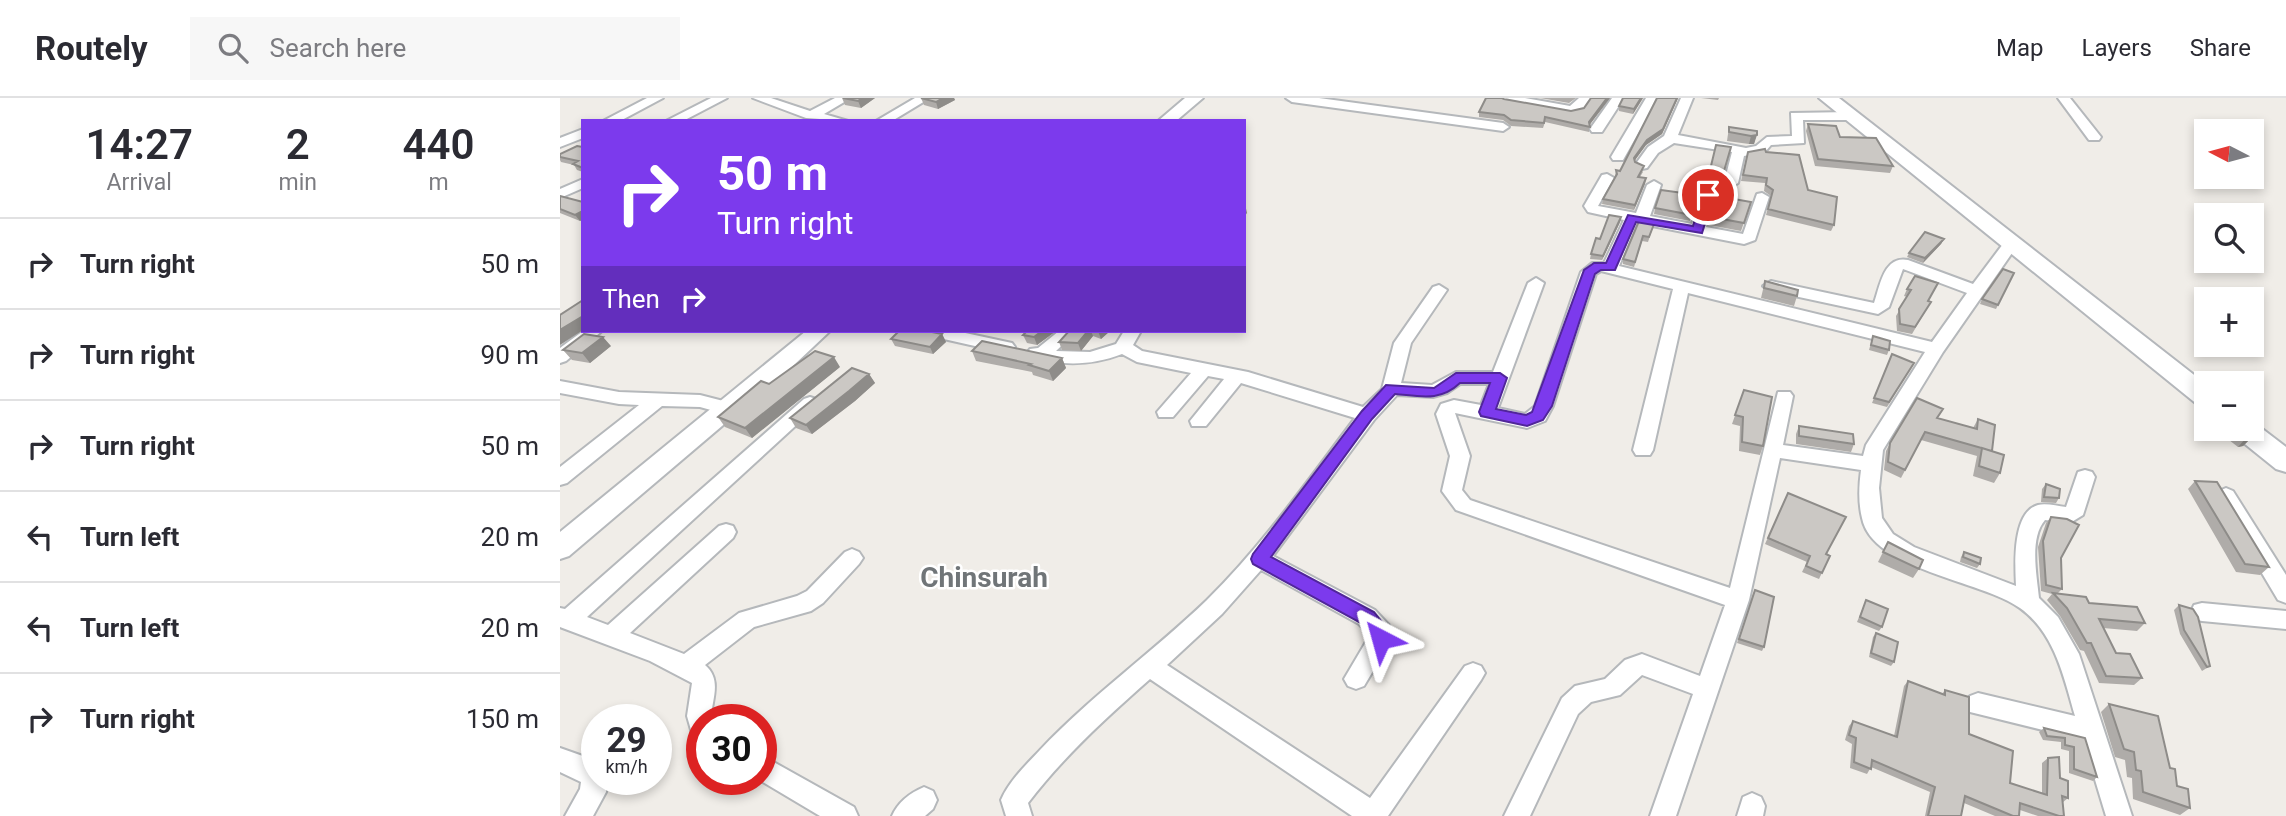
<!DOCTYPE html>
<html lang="en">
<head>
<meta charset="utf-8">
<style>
  :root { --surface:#fff; --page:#f7f7f7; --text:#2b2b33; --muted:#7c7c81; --line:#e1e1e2 }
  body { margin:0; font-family:Roboto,sans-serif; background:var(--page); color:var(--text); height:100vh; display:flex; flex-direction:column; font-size:26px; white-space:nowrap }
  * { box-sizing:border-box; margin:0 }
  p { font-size:23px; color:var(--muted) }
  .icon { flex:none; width:38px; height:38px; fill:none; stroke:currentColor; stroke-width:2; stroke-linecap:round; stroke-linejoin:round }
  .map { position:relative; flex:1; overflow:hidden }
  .details { display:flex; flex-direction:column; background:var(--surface); width:560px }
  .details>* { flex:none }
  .banner { position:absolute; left:21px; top:21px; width:665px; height:214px; border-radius:0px; box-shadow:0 4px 10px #0003; background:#7c3aed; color:#fff; overflow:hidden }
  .needle { width:46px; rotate:276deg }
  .buttons { position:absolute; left:1634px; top:21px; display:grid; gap:14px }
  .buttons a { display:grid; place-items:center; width:70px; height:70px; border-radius:0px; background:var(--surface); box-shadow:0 4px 10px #0003; font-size:35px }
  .speed { position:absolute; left:21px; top:606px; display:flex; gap:14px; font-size:35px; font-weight:700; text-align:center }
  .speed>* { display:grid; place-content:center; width:91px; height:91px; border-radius:50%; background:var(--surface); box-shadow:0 4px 10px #0003; line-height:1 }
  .speed small { font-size:18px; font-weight:400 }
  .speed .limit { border:10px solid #d22; background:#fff; color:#111 }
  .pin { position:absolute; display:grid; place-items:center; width:60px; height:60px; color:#fff; margin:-30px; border:4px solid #fff; border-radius:50%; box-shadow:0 2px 7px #0007 }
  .me { position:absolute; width:77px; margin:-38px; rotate:321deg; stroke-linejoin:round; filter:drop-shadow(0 0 5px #0008) }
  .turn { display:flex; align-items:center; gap:24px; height:147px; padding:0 21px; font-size:32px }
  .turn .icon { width:91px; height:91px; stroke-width:2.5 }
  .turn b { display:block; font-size:49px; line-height:60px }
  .then { display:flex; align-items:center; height:66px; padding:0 21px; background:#0003; gap:14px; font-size:26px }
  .eta { display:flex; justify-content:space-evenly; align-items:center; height:119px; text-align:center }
  .eta b { font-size:42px; font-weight:600; line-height:49px }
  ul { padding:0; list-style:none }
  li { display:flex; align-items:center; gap:21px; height:91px; padding:0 21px; border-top:2px solid var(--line) }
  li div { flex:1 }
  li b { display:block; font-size:26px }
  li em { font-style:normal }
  header { display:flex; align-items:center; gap:42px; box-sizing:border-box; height:98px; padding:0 35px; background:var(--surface); border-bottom:2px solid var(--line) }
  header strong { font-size:33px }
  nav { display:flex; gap:38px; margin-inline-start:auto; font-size:24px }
  .search { width:490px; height:63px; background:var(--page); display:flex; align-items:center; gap:18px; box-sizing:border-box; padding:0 24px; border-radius:0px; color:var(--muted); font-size:26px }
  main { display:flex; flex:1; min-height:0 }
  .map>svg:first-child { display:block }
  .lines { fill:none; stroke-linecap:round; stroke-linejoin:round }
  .minor-casing { stroke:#b5b8bb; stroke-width:4 }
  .tertiary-casing { stroke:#b5b8bb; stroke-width:4 }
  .secondary-casing { stroke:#b4b7bb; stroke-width:4 }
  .minor { fill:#fff; fill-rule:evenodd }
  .tertiary { fill:#fff; fill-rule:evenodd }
  .secondary { fill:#fff; fill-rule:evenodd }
  .wall { fill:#afaca9 }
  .shaded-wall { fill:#8e8c89 }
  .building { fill:#cbc8c4; stroke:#8e8c89; stroke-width:2 }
  .route { fill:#7c3aed; stroke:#51269a; stroke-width:2 }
  .labels { text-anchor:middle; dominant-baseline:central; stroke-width:5; stroke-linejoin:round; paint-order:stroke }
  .district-label { font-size:28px; font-weight:bold; fill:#707578; stroke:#fff }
</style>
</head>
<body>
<header>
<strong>Routely</strong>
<div class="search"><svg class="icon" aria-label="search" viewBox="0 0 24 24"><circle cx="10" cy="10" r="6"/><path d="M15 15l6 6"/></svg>Search here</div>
<nav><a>Map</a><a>Layers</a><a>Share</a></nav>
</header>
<main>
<section class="details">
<div class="eta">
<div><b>14:27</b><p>Arrival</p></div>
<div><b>2</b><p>min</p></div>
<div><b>440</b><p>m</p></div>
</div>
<ul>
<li><svg class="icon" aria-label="right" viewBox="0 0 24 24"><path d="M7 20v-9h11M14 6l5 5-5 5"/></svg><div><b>Turn right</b></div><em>50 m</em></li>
<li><svg class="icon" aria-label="right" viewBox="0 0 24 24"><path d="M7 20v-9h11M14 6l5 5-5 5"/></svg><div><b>Turn right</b></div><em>90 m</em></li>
<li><svg class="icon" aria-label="right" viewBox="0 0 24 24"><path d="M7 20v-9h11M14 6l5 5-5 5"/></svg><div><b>Turn right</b></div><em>50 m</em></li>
<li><svg class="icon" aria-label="left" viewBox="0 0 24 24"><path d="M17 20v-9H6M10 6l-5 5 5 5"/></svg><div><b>Turn left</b></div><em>20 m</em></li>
<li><svg class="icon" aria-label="left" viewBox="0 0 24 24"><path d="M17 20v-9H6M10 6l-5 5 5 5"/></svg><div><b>Turn left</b></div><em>20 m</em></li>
<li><svg class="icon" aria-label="right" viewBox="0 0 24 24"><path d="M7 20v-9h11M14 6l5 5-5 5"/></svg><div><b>Turn right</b></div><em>150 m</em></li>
</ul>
</section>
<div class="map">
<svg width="1726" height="718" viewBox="0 0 1726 718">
  <rect width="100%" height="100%" fill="#f0ede8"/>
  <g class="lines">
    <defs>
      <path id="minor" d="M87,0H103L60,23H43Z
        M151,0H167L123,23H106Z
        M193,0H211L250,13L275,0H291L264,16L288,23L246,20Z
        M355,0H370L332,23H316Z
        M726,0H759L943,25L949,29L943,33L732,4Z
        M938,0H965L1010,8L1019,0H1031L1021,14L1010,16L944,4Z
        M1052,0H1064L1042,34H1032L1030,31Z
        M1086,0H1098L1063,62H1053L1051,59Z
        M1121,0H1133L1118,37L1186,50L1196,48L1207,39L1232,38L1231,15L1291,14L1297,18L1291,22H1243L1244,45L1211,47L1205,54L1184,58L1178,85L1171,89L1164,85L1172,54L1114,45L1098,55L1087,70L1082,71L1075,67L1088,49L1104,38Z
        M1498,0H1510L1541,39L1539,42H1529Z
        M23,31V40L0,49V40Z
        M1047,76L1054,80L1038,108L1076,115L1087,87L1094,83L1101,87L1090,118L1132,126L1141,97L1148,93L1155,97L1146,129L1183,136L1197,96L1202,95L1209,99L1195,142L1184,146L1077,125L1059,168L1372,244L1407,195L1343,171L1329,209L1318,216L1211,193L1203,188L1211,183L1314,205C1320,188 1324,157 1348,162L1413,186L1446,142H1456L1459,145L1383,254L1323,352L1319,390L1322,420L1333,436L1354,449L1456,488C1455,467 1452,414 1478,407C1486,405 1497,408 1506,409L1518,374L1525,372L1532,374L1535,379L1523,417L1510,425L1485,422C1469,440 1477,478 1479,500L1498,519L1519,556L1572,718H1546L1523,642L1410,614L1406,606L1410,598L1418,595L1515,618C1504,580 1495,535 1460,510C1421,482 1312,472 1302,420C1298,404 1299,387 1301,372L1220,360L1189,502L1116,718H1090L1133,596L1082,577L1060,597L1031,604L1018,616L970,718H944L1002,600L1015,588L1045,581L1065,562L1082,556L1140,578L1165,507L896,412L882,393L890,358L876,316L881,306L894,302L921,307L929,286H900L887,295L873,299L837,297L814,322L713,458L815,512L829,527L832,541L804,588L796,591L788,588L784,581L810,537L799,526L701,472L662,516L607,567L810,700L905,568L913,565L921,568L925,575L921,582L828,718H792L590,581C546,620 504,658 468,705L472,718H446L441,702C449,683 466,667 480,652C532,597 593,554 647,502C703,447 748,382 795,320L681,285L646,328H632L630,323L664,281L648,278L613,319H599L597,314L631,275L577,264L562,256C531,268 502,268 470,259L467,255L470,251L478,250L499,233H517L496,253L530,254L556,246L564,233H581L573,247L582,253L688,274L803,309L822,291L834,245L873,189L879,187L887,192L851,245L841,285L872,287L896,274H933L968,185L976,180L984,185L938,310L965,316L975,308L1021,174L1032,165H1044L1064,122L1028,114L1024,108L1042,77ZM1041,173L1113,191L1073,352L1076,357H1090L1093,352L1128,195L1365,254L1306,347L1303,358L1223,347L1233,298L1230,294H1218L1170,490L910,402L902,392L910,358L895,315L967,330L985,323L993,308L1036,176Z
        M23,81V90L0,100V91Z
        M23,233H42L6,263L0,265V250Z
        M364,233H396L452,245L455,249L446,255L366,237Z
        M0,283L59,294L140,297L175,306L178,311L175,316L169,317L140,309L102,308L7,385L0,387V369L79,307L59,306L0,295Z
        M250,299L256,301L259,305L256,309L27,519L48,527L159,428L166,426L173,428L176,434L173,440L70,535L124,556L179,515L237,498L247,493L285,454L292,451L299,454L303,460L299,466L263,505L251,513L194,529L145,567C163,582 151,603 151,621H142V642L133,639L127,618L132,585L90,563L0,529V510L5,511L244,301Z
        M1666,390L1673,393L1726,477V505L1718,502L1656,398L1659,393Z
        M1642,505L1726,513V531L1642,523L1634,521L1631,514L1634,507Z
        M0,650L34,662L37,665V681H47L46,694L33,718H5L20,691L21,684L0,674Z
        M201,657L294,709L298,718H260L198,681H201Z
        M364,689L373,693L377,702L373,711L365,718H332C338,704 350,695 364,689Z
        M1192,695L1201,699L1205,708L1203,718H1177L1183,699Z"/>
      <path id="tertiary" d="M625,0H643L616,23H598Z
        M246,233H270L235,266L9,458L0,461V434Z"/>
      <path id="secondary" d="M1259,0H1279L1647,287V310L1638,307Z
        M1692,323L1726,349V374L1716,371L1675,338L1671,331H1692Z"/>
    </defs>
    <!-- minor casing -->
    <use href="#minor" class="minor-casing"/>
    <!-- tertiary casing -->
    <use href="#tertiary" class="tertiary-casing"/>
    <!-- secondary casing -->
    <use href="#secondary" class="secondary-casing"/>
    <!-- minor -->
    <use href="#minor" class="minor"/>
    <!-- tertiary -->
    <use href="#tertiary" class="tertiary"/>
    <!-- secondary -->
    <use href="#secondary" class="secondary"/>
  </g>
  <!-- wall -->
  <path class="wall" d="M282,0H315L301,10L285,7Z
    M361,0H394L395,2L378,11L364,7Z
    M980,0H1016L1009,5Z
    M1050,0L1029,27V34L985,24L983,30L951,28L943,22L919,19V14L944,1L1011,13L1024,10Z
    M1083,0L1073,16L1059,13V8Z
    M1097,0H1118L1102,36L1086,47L1074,63L1083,74L1080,79L1086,80L1074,112L1042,106L1043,101L1055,79L1056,72L1060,73Z
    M1141,0H1159L1158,2Z
    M1248,26L1280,39L1333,68L1330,75L1255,68L1246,33Z
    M1169,29L1197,33L1194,46H1189L1167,43Z
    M1156,47L1171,49L1162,81L1148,79Z
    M23,49V74L17,72L14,67L1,64L0,62V56Z
    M1188,54H1206L1248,92L1274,127L1271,133L1206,117L1211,98L1204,93L1205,85L1181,83Z
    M1138,97L1130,123L1094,116L1095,110Z
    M0,98L23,104L20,123L0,115Z
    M1157,98L1191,104L1181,133L1149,127Z
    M1060,124L1042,162L1030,161L1031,156L1040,141Z
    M1094,126L1088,144L1082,143L1074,169L1063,166V161Z
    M1384,141L1381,146L1363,165L1347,159L1349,155Z
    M1355,178L1368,203L1371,204L1352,236L1337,233L1336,218L1347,199L1344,198L1347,191Z
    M1205,183L1237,198L1234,208L1201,200Z
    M1422,201L1438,207L1436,211L1420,206Z
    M496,233L477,247L467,245L463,237Z
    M509,233H550L541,241L533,238L521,253L502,252L499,244Z
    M382,236L386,244L373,256L335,248L331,241Z
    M1313,238L1329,252L1327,257L1309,252Z
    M51,248L30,265L12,262L3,252Z
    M412,253L502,260L506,270L493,283L473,277L472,274L416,263Z
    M1332,256L1354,265L1327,309L1312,305Z
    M280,269L192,340L165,329L158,319Z
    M309,276L315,285L295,303L252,336L236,330L230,320Z
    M1184,292L1203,348L1200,357L1179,353L1180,328L1172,326Z
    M1378,320L1413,330L1418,321L1440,375L1434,385L1413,378L1417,358L1361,342L1341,380L1324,372L1326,353L1330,345Z
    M1239,328L1294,346L1291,354L1236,346V336Z
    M1655,331H1684L1692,339L1683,348L1678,349Z
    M1635,383L1709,469L1700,477L1676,474L1628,391Z
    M1486,386L1499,400L1496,405L1481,404L1482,391Z
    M1228,395L1266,456L1270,458L1259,481L1242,474L1247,464L1205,446Z
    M1491,419L1501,460L1502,491L1498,495L1585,525L1577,533L1543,530L1556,555L1582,580L1574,587L1539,585L1524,553L1520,552L1500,518L1487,502L1492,496L1481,493L1478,449L1486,425Z
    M1328,444L1359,471L1353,480L1318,464Z
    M1404,454L1420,466L1417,470L1400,464L1401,459Z
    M1193,496L1204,549L1202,553L1177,545Z
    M1306,502L1322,529L1319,533L1297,524Z
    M1619,507L1650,568L1642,573L1620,536L1614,512Z
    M1316,535L1334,564L1331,568L1309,559L1313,539Z
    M1348,583L1382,596L1385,592L1409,636L1450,685L1482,695V665L1488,660L1500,680L1508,700L1502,705L1504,718H1478L1460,712L1459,718H1435L1404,705L1401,718H1365L1370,694L1311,669L1307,676L1290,670L1292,646L1285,642L1289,628L1293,623L1334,638L1344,588Z
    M1549,606L1610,670L1617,688L1630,710L1620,717L1573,701L1572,680L1567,679L1565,662L1555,659L1541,614Z
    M1484,630L1525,640L1537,679L1533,683L1509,675V653L1501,651V644L1483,642L1479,634Z"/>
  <!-- shaded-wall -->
  <path class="shaded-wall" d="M302,0H315L301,10L298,3Z
    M383,0H394L395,2L378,11L376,4Z
    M1047,0H1050L1028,29L1029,24Z
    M1081,0H1083L1073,16L1074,11Z
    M1117,0H1118L1102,36L1086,47L1073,65L1074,60Z
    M1197,37L1194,46H1189L1191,38Z
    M1086,80L1085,86L1074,112L1075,107Z
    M685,106L687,115L684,119V108Z
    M23,113V122L20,123L15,117Z
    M1061,119L1060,124L1042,162L1043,158Z
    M1384,141L1381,146L1363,165L1365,160Z
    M23,218V232L0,247V232Z
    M482,233H496L477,247L474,239Z
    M528,233H531L533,238L521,253L518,245Z
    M538,233H550L541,241Z
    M382,236L386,244L373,256L370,249Z
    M43,239L51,248L30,265L22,255Z
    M274,259L280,269L192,340L185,330Z
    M502,260L506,270L493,283L489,273Z
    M309,276L315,285L295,303L252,336L246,327Z
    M1692,339L1683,348L1678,349L1686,340Z"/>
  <!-- building -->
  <path class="building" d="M283,0H302L298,3Z
    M361,0H383L376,4Z
    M926,0H942L944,1L1011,13L1024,10L1031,0H1047L1029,24L1030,29L985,19L984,25L951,22L944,17L919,14Z
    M1063,0H1081L1074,11L1059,8Z
    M1097,0H1117L1103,31L1087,42L1074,60L1075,64L1084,68L1078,79L1086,80L1075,107L1043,101L1057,76L1056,72L1060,73Z
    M1248,26L1276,28L1280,39L1316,40L1333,68L1258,61Z
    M1169,29L1197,33V37L1191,38L1169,34Z
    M1156,47L1171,49L1164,73L1150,72Z
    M17,48L23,49V70L13,66L18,63L0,59V56Z
    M1205,51L1206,54L1239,57L1248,92L1277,99L1274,127L1208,111L1213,92L1206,87L1207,80L1183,77L1188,54Z
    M1101,92L1138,97L1132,117L1095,110Z
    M0,98L23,104V113L15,117L0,111Z
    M1157,98L1191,104L1184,125L1151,119Z
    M1049,117L1061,119L1043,158L1031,156L1036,140L1040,141Z
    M1079,123L1094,126L1089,139L1083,138L1075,164L1063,161Z
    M1365,134L1384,141L1365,160L1349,155Z
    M1443,171L1454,175L1438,207L1422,201Z
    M1355,178L1378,185L1368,203L1371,204L1355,229L1340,226L1339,211L1351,192L1347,191Z
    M1205,183L1238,192L1237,198L1204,190Z
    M23,202V218L0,232V217Z
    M339,233H367L382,236L370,249L331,241Z
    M467,233H482L474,239L463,237Z
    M509,233H528L518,245L499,244Z
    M24,236L43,239L22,255L3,252Z
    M1313,238L1330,243L1329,252L1311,247Z
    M422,243L502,260L489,273L469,267L471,266L412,253Z
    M255,253L274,259L185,330L158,319L201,283L209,286Z
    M1332,256L1354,265L1329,304L1314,300Z
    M292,270L309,276L289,293L246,327L230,320Z
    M1184,292L1212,299L1203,348L1182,344L1183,319L1175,317Z
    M1357,300L1383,311L1377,320L1417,331L1418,321L1435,327L1432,353L1365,334L1345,372L1328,364L1330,345Z
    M1239,328L1293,336L1294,346L1239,338Z
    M1675,331H1684L1692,339L1686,340Z
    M1422,350L1444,357L1440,375L1419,368Z
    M1635,383L1657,384L1709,469L1685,466Z
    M1486,386L1500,391L1499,400L1484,399Z
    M1228,395L1286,419L1266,456L1270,458L1262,475L1246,468L1250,458L1208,440Z
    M1491,419L1507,421L1519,427L1501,460L1502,491L1486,487L1483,443Z
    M1328,444L1363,462L1359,471L1323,454Z
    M1404,454L1421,460L1420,466L1403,459Z
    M1195,492L1214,499L1204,549L1179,541Z
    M1493,495L1526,499L1529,505L1577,509L1585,525L1539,521L1556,555L1570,556L1582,580L1546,578L1531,545H1527L1507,510Z
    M1306,502L1328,511L1322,529L1300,519Z
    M1619,507L1633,511L1638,519L1650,568L1647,569L1624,532Z
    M1316,535L1338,544L1334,564L1311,555Z
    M1348,583L1385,597V592L1409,599V636L1453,653L1450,685L1487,697L1488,660L1499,659L1500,680L1508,683V700L1502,698L1504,718H1499L1460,705L1459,718H1453L1405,698L1401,718H1368L1375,689L1312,662L1311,671L1294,664L1296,640L1289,637L1293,623L1337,639Z
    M1549,606L1598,618L1610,670L1615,671L1617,688L1628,691L1630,710L1583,694L1581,673L1576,672L1574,654L1564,651Z
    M1484,630L1525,640L1537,679L1514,671V649L1505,647V640L1487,638Z"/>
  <!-- route -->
  <path class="route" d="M1148,93L1154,97L1142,135L1076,124L1055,172H1041L1035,176L992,308L983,322L967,328L921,318L919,314L930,285H900C880,304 860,298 835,296L812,321L711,459L814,514L830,534L828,547L821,549L814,547L812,537L801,525L693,466L691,461L693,456L802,313L826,287L874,290L896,275H940L947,280L936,311L966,317L972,314L1024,172L1034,165H1046L1068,117L1133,128L1142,97Z"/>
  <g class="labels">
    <!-- district labels -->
    <g class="district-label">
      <text x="424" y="479">Chinsurah</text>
    </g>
  </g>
</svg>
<div class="buttons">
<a><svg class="needle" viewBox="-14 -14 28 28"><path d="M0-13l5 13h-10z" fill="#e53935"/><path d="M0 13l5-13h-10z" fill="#7c7c81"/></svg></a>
<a><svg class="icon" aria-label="search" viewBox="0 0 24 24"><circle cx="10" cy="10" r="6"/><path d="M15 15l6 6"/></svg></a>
<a>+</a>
<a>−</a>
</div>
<div class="speed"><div>29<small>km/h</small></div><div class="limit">30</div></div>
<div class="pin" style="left:1148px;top:97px;background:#d93025"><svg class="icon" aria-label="arrive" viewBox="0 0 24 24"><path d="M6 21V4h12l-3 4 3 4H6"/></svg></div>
<svg class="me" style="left:821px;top:541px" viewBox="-20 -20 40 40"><path d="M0-17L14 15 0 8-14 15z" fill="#7c3aed" stroke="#fff" stroke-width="4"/></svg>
<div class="banner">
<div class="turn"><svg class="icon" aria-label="right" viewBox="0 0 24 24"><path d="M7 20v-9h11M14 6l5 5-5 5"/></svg><div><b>50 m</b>Turn right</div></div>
<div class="then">Then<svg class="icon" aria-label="right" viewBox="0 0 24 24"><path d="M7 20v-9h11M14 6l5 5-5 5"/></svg></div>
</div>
</div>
</main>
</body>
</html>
